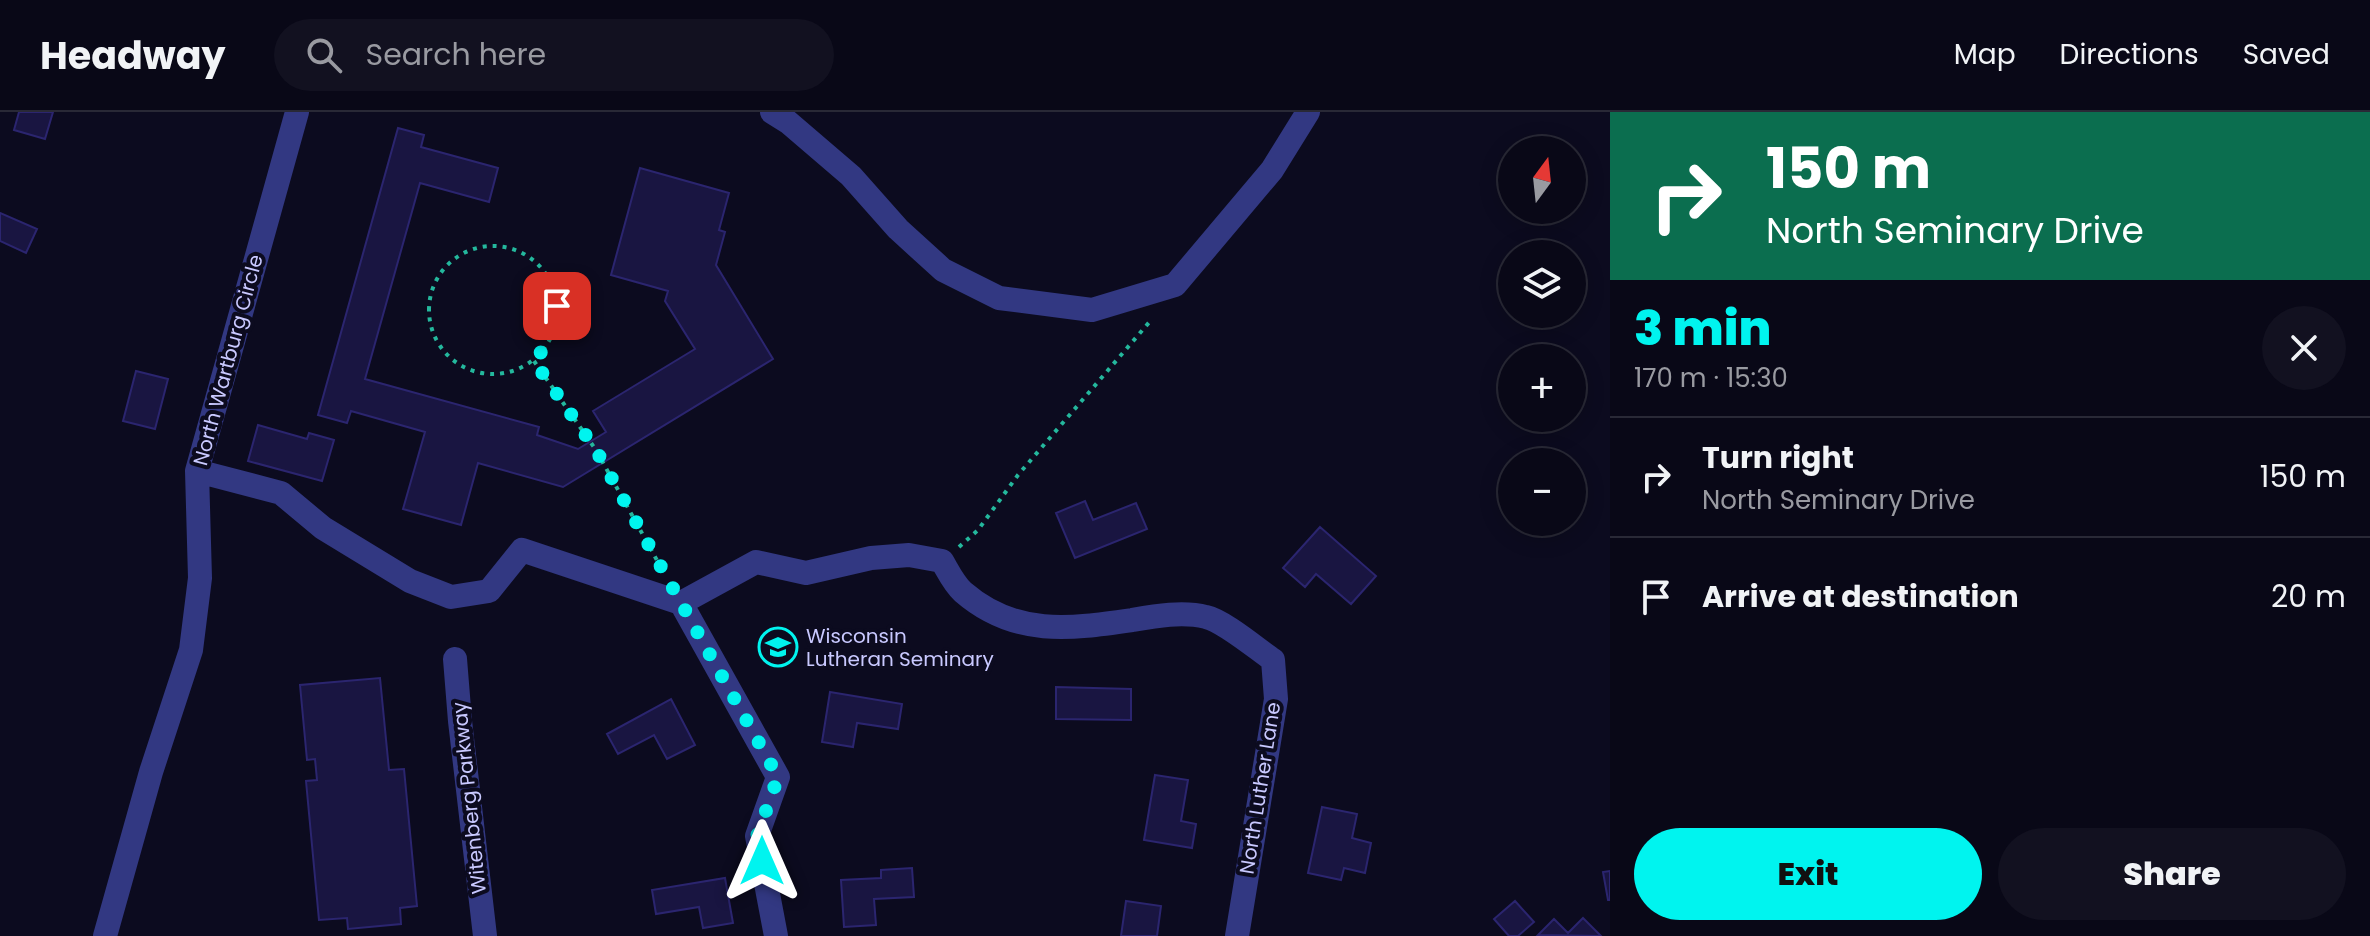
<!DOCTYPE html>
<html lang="en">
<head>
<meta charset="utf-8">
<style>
  :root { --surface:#090817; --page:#121120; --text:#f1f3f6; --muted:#999aa1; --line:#292936; --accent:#00f4ef }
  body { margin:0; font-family:Poppins,sans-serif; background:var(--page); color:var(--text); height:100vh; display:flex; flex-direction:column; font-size:30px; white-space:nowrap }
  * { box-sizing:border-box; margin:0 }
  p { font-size:26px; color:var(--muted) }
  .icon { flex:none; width:44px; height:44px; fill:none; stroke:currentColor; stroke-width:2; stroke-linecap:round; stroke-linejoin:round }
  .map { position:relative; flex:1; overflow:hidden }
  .panel { display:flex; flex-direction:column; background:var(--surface); width:760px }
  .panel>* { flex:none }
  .guide { background:#0b6e4f; color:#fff; overflow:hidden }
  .needle { width:52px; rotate:15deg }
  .fabs { position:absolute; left:1498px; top:24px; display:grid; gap:16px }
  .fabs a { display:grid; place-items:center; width:88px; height:88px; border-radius:50%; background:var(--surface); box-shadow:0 4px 20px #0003,0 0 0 2px var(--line); font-size:40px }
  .pin { position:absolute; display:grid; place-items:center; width:68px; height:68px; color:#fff; margin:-34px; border-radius:16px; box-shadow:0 4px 12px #0006 }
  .me { position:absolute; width:88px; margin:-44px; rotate:0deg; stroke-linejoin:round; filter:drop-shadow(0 0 6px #0008) }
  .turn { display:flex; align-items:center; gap:28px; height:168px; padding:0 24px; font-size:36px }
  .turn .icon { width:104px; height:104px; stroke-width:2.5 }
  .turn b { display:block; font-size:56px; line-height:68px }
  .round { display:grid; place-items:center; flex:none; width:84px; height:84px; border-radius:42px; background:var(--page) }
  .summary { display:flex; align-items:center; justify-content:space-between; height:136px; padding:0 24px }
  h1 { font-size:48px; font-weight:800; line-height:60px; color:var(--accent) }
  .action { display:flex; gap:16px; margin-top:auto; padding:16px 24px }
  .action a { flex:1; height:92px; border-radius:48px; background:var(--accent); color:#111; font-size:32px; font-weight:800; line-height:92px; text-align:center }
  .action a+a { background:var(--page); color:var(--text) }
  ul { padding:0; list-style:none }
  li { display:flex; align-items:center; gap:24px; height:120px; padding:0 24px; border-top:2px solid var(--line) }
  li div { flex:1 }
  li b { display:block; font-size:30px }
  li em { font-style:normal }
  header { display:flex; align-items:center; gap:48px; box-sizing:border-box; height:112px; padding:0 40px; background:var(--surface); border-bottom:2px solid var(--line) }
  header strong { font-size:38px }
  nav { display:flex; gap:44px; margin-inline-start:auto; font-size:28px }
  .search { width:560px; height:72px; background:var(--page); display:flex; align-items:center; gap:20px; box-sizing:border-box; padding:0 28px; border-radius:44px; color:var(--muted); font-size:30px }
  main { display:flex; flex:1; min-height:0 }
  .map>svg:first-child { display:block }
  .building { fill:#191541; stroke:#2b256f; stroke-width:2 }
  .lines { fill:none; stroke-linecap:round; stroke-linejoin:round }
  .path { stroke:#24b89d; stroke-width:4; stroke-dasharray:4 6; stroke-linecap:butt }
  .minor { stroke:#323882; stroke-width:24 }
  .route { stroke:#00f4ef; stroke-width:14; stroke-dasharray:0 25.2 }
  .labels { text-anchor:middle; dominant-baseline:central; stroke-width:8; stroke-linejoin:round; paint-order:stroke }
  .street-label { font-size:20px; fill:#c9c9ff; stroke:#0c0b1f }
  .poi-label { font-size:20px; fill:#c9c9ff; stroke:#0c0b1f; text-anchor:start }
</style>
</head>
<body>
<header>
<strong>Headway</strong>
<div class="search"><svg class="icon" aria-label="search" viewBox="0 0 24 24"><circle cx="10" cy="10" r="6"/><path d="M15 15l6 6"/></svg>Search here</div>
<nav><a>Map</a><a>Directions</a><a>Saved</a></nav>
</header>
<main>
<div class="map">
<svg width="1610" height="824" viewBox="0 0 1610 824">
  <rect width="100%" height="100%" fill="#0c0b1f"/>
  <!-- building -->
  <path class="building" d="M19,0H53L45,27L14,18Z
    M398,16L424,23L421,35L498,56L489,90L420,71L365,267L539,315L537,323L578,337L606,320L593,299L695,237L665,189L668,179L611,163L640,56L729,81L719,118L725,120L716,153L773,247L563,375L478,351L461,413L403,397L425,320L351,299L347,311L318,303Z
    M0,101L37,117L26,141L0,129Z
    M136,259L168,267L155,317L123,309Z
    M258,313L307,327L309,321L334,328L322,369L248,349Z
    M1085,389L1093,408L1136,391L1147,417L1075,446L1056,401Z
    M1320,415L1376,464L1351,492L1316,462L1305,475L1283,456Z
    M380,566L389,658L404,657L417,794L400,796L401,812L348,817L347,806L319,808L306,669L317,668L315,647L307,648L300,573Z
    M1056,575L1131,577V608L1056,607Z
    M830,580L902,592L898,617L857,611L853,635L822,630Z
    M671,587L695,633L667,647L654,623L618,642L607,622Z
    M1155,663L1188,668L1181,709L1196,712L1192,736L1144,728Z
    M1322,695L1357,702L1352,726L1371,731L1365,761L1344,756L1341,768L1308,761Z
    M912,756L914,785L874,787L876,813L844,815L841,768L881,766V758Z
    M1610,759V788H1608L1603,760Z
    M725,766L733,811L703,816L699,795L656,802L652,778Z
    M1126,789L1161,794L1157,824H1121Z
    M1515,789L1534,810L1518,824H1509L1494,807Z
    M1583,806L1601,824L1538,823L1554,807L1568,821Z"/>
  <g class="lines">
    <!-- path -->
    <path class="path" d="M429 198a64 64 0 1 1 128 0a64 64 0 1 1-128 0Z
      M534,249L596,338L664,461
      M959,435L978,418L1018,363L1152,207"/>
    <!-- minor -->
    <path class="minor" d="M772,0L788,10L851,64L898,117L943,158L999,186L1092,198L1175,173L1272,58L1308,0
      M197,359L281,381L323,416L410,469L451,485L489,479L522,438L681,491
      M681,491L756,450L806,461L871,446L909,443L942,449C948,459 954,472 963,480C1015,525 1070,517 1132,508C1155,504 1183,499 1206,505C1224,509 1257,537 1273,548L1276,587L1237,824
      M681,491L778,665L757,724L776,824
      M455,547L460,609L485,824
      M105,824L151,660L191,538L200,466L197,359L297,0"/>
  </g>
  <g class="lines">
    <!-- route -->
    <path class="route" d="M557,194C556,218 549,231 534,249L596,338L778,665L757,724L762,749"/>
  </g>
  <!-- icons -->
  <defs>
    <symbol id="university-ring" viewBox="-11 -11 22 22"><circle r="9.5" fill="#0c0b1f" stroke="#00f4ef" stroke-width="1.5"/><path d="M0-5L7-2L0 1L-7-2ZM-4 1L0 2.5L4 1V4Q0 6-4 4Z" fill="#00f4ef"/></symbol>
  </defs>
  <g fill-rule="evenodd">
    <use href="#university-ring" x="756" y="513" width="44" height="44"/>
  </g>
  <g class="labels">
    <!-- street labels -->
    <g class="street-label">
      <text transform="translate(228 248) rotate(-75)">North Wartburg Circle</text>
      <text transform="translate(1260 676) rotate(-81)">North Luther Lane</text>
      <text transform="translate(469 686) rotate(-96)">Witenberg Parkway</text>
    </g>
    <!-- poi labels -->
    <g class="poi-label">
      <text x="806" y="524">Wisconsin<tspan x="806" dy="23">Lutheran Seminary</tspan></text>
    </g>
  </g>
</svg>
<div class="fabs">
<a><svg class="needle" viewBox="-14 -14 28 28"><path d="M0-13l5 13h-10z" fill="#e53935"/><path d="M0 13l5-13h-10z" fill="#999aa1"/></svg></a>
<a><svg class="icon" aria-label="layers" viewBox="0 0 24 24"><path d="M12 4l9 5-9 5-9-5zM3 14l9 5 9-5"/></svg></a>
<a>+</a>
<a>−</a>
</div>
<div class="pin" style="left:557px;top:194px;background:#d93025"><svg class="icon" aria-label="arrive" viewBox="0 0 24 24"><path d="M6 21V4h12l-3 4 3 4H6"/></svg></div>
<svg class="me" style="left:762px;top:749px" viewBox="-20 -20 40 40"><path d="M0-17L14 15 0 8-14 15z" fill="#00f4ef" stroke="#fff" stroke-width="4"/></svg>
</div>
<section class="panel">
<div class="guide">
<div class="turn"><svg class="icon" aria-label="right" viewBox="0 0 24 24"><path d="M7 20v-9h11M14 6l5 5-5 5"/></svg><div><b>150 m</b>North Seminary Drive</div></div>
</div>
<div class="summary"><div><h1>3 min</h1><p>170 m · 15:30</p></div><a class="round"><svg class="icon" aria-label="close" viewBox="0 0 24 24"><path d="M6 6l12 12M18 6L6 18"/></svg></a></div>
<ul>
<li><svg class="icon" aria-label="right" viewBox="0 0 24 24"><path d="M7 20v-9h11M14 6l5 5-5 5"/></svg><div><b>Turn right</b><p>North Seminary Drive</p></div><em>150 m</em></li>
<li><svg class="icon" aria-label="arrive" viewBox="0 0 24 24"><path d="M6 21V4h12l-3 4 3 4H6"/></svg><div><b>Arrive at destination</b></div><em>20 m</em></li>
</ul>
<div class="action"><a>Exit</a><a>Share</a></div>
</section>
</main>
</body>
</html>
